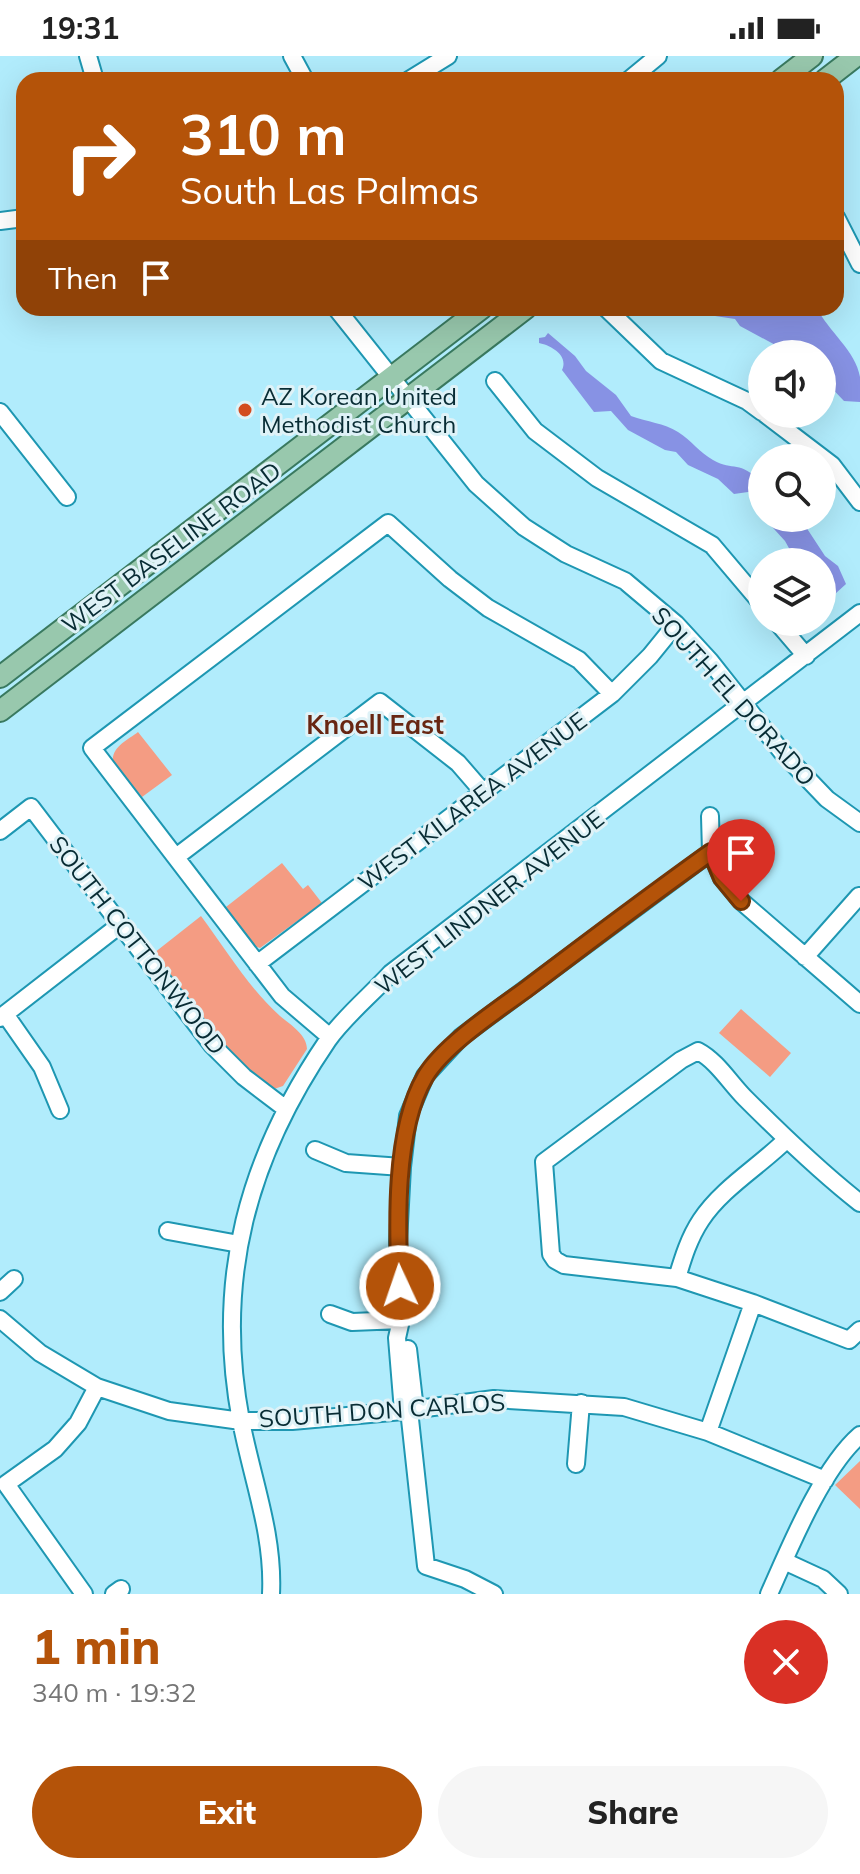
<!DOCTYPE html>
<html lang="en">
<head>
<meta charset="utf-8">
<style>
  :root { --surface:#fff; --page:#f6f6f6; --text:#222; --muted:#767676; --accent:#b45309 }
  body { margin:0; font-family:Mulish,sans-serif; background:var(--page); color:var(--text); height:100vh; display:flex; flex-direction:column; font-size:30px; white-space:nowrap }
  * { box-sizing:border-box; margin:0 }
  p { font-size:26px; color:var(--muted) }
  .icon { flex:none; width:44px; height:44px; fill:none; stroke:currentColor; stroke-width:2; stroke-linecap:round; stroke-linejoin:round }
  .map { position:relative; height:1538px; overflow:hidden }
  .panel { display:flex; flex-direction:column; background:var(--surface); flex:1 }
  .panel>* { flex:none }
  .guide { position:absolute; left:16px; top:16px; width:828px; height:244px; border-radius:24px; box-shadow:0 8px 32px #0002; background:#b45309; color:#fff; overflow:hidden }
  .buttons { position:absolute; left:748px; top:284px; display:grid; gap:16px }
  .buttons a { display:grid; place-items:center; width:88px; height:88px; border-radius:50%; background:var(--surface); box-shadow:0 8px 32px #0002; font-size:40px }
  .pin { position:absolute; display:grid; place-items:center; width:68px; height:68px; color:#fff; margin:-82px -34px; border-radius:50% 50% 50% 0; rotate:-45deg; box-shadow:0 0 8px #0007 }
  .pin .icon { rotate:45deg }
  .me { position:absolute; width:88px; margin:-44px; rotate:357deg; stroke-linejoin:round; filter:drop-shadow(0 0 6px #0008) }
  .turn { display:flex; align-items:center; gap:28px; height:168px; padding:0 32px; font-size:36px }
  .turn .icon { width:104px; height:104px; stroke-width:2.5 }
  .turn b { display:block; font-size:56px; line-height:68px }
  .then { display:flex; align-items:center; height:76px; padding:0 32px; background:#0003; gap:16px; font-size:30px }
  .round { display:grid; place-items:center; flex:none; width:84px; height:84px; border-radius:42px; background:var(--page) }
  .overview { display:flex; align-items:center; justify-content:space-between; height:136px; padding:0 32px }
  h1 { font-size:48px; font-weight:800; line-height:60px; color:var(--accent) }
  .cta { display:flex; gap:16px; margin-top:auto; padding:16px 32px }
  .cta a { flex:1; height:92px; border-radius:48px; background:var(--accent); color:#fff; font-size:32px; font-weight:800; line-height:92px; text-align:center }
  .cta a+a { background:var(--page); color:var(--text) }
  .status { display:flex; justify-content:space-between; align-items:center; height:56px; padding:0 40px; background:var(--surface); direction:ltr }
  .status svg { height:22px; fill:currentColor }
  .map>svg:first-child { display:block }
  .green { fill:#f49c83 }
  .water { fill:#8792e4 }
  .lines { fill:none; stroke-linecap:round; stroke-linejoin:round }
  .minor-casing { stroke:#1e97b2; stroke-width:20 }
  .major-casing { stroke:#39795f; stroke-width:24 }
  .minor { stroke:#fff; stroke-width:16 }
  .major { stroke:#98c8ad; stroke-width:20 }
  .route-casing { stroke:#753606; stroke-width:20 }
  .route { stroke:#b45309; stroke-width:14 }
  .poi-dot { fill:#d34b1e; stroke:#dff2f7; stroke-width:3 }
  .labels { text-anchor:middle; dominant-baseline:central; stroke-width:6; stroke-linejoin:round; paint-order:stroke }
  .poi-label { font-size:24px; fill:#082c34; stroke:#dff2f7; text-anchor:start }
  .street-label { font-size:24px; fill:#082c34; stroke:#dff2f7 }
  .neighbourhood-label { font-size:26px; font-weight:bold; fill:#682612; stroke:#dff2f7 }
</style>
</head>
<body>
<div class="status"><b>19:31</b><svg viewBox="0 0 49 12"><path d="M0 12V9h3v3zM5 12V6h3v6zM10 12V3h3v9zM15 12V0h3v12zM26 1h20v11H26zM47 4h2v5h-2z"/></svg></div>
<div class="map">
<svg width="860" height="1538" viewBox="0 0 860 1538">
  <rect width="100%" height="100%" fill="#b1ecfc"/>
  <!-- green -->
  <path class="green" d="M138,676L172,719L142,741L113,706C111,691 128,684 138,676Z
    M282,807L303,833L308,829L322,847L260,892L254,890L226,851Z
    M201,860C226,894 249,932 280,960C291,969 307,979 307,993L283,1030L274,1033C224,1000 190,943 154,897Z
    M741,953L791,997L770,1021L719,977Z
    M860,1405V1453L835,1429Z"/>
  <!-- water -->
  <path class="water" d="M699,252L759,260L775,252H817C828,275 856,295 860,321C860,329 860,338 860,346L844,345L822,322V298H792L740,270L735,263L715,260Z
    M548,277L575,300L586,315L616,339L631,360C647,366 664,367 678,376C691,384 700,397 713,404C734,416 739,403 762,427V457L759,446L761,442L755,435L734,438L718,423L688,409L676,396L665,394L628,374L611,355L594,356L562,314C569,299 550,289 539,287V282L545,281Z
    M764,462H793L806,471L825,500L838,510L846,528L835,538L829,537L822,530V506H808L807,502L790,494L785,485Z"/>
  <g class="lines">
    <defs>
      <path id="minor" d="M88,0L95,24
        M292,0L305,24
        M409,24L448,0
        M629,24L658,0
        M836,161L860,208
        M0,165L24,162
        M336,252L476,428L524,471L566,498L625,525L676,568L710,605L782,696L827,743L860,767
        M606,252L661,305L747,345L762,356
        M495,325L535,375L597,422L712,489L762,548
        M0,356L67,441
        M765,358L832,409L860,446
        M777,566L806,600
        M710,760L711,796L722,822L741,845L860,948
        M0,775L31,751L212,989L244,1021L286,1053
        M176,801L380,646L458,707L484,737
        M805,901L859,840
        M257,908L612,638L650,600L676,568
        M5,958L42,1011L60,1054
        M0,962L121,868
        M330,981L282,940L92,692L388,467L450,523L488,552L579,604L612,638
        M315,1094L346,1107L402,1111
        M860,1147C819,1115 782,1079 745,1042C730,1027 717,1005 698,995L681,1004L544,1106L551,1198L555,1204L564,1209L677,1222L753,1247L849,1284L860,1274
        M168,1175L239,1188
        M677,1222C683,1202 689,1182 701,1164C722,1132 760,1110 787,1083
        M0,1236L14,1223
        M330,1258L352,1266L401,1264
        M0,1263L40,1297L97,1331L169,1355L241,1365H292L403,1355L494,1343L624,1351L708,1376L825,1424
        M408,1293L415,1354
        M409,1354L426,1510L465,1523L494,1538
        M403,1355L397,1282L401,1264L398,1186L402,1111L408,1060L425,1020L461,981L711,796
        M708,1376L753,1247
        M576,1408L581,1347
        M784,1505L823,1523L839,1538
        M84,1538L6,1428L55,1393L78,1367L97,1331
        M114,1538L121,1533
        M271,1538C274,1478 252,1423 241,1365C214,1223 248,1101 328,984C345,960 371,939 391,917L860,557
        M769,1538C790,1491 822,1412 860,1379"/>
      <path id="major" d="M781,24L812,0
        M825,24L856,0
        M0,621L482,252
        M0,655L526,252"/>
    </defs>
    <!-- minor casing -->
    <use href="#minor" class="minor-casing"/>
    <!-- major casing -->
    <use href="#major" class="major-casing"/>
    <!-- minor -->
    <use href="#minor" class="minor"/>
    <!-- major -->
    <use href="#major" class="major"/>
  </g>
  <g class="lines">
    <defs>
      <path id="route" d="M400,1230C397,1171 394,1074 425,1021C443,990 496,955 525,934C587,887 648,841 711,796L722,822L741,845"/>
    </defs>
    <!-- route casing -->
    <use href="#route" class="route-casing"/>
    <!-- route -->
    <use href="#route" class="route"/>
  </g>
  <!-- markers -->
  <circle class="poi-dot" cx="245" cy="354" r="8"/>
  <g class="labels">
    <!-- poi labels -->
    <g class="poi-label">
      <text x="261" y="340">AZ Korean United<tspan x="261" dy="28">Methodist Church</tspan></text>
    </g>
    <!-- street labels -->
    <g class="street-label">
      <text transform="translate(171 491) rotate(-37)">WEST BASELINE ROAD</text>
      <text transform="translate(734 640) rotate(48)">SOUTH EL DORADO</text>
      <text transform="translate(472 745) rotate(-37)">WEST KILAREA AVENUE</text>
      <text transform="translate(489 846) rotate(-38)">WEST LINDNER AVENUE</text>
      <text transform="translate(138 889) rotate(52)">SOUTH COTTONWOOD</text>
      <text transform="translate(382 1354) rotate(-4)">SOUTH DON CARLOS</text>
    </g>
    <!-- neighbourhood labels -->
    <g class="neighbourhood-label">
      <text x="375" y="668">Knoell East</text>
    </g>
  </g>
</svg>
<div class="buttons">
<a><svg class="icon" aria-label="sound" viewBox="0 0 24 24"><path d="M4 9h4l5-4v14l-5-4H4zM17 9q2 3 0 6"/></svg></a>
<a><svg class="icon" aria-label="search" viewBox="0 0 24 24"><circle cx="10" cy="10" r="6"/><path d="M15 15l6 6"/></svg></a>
<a><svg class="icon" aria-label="layers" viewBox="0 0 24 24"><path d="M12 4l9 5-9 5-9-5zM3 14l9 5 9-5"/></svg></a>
</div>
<div class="pin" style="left:741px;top:845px;background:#d93025"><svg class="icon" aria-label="arrive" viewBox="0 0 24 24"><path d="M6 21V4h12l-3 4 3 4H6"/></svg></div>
<svg class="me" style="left:400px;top:1230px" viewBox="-20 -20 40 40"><circle r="17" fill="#b45309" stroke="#fff" stroke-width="3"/><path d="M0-11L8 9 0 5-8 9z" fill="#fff"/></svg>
<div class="guide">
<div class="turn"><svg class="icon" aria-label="right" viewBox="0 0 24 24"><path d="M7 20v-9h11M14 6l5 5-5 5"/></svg><div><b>310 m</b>South Las Palmas</div></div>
<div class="then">Then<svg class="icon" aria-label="arrive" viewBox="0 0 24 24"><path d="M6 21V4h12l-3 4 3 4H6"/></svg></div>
</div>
</div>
<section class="panel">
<div class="overview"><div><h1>1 min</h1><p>340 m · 19:32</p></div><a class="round" style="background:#d93025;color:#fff"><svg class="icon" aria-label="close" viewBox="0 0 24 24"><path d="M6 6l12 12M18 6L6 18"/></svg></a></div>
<div class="cta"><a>Exit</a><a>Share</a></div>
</section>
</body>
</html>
